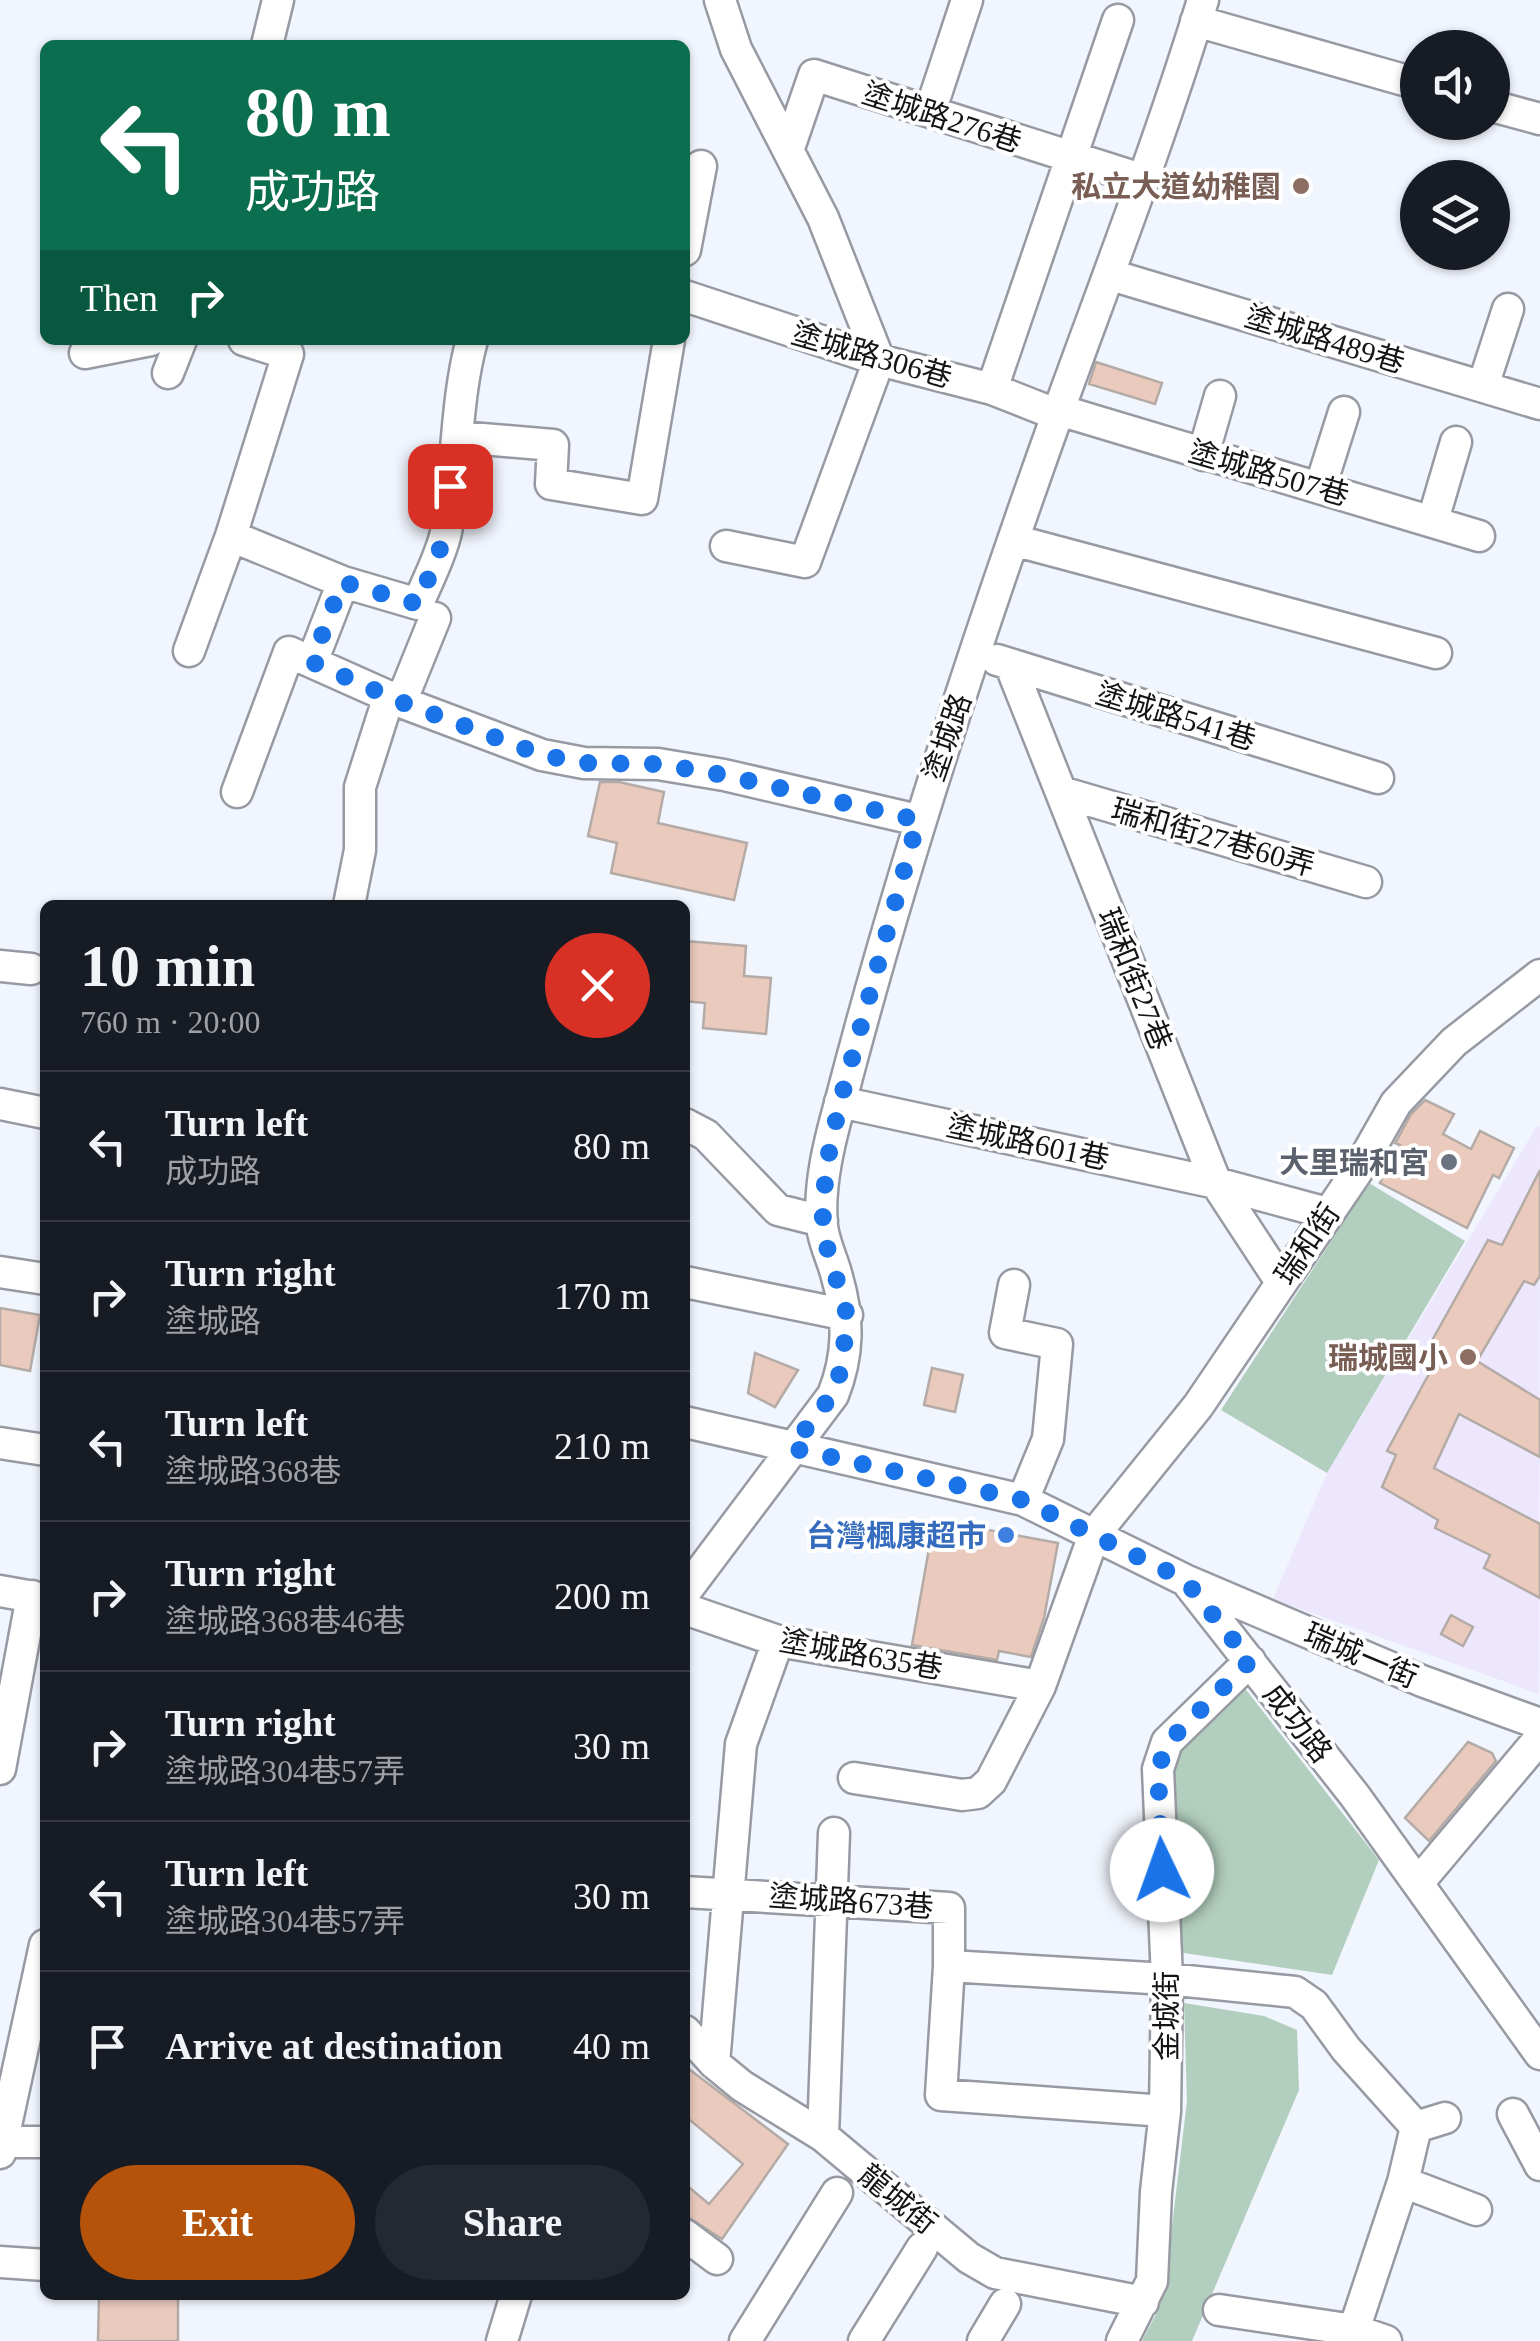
<!DOCTYPE html>
<html lang="en">
<head>
<meta charset="utf-8">
<style>
  :root { --surface:#171b24; --page:#242831; --text:#f1f3f6; --muted:#9ea1a6; --line:#363941; --accent:#b45309 }
  body { margin:0; font-family:"Times New Roman","Noto Sans TC",serif; background:var(--page); color:var(--text); height:100vh; display:flex; flex-direction:column; font-size:38px; white-space:nowrap }
  * { box-sizing:border-box; margin:0 }
  p { font-size:32px; color:var(--muted) }
  .icon { flex:none; width:55px; height:55px; fill:none; stroke:currentColor; stroke-width:2; stroke-linecap:round; stroke-linejoin:round }
  .map { position:relative; flex:1; overflow:hidden }
  .side { position:absolute; left:40px; top:900px; width:650px; height:1400px; display:flex; flex-direction:column; background:var(--surface); border-radius:15px; box-shadow:0 2px 8px #0004 }
  .side>* { flex:none }
  .guide { position:absolute; left:40px; top:40px; width:650px; height:305px; border-radius:15px; box-shadow:0 2px 8px #0004; background:#0b6e4f; color:#fff; overflow:hidden }
  .controls { position:absolute; left:1400px; top:30px; display:grid; gap:20px }
  .controls a { display:grid; place-items:center; width:110px; height:110px; border-radius:50%; background:var(--surface); box-shadow:0 2px 8px #0004; font-size:50px }
  .pin { position:absolute; display:grid; place-items:center; width:85px; height:85px; color:#fff; margin:-42px; border-radius:20px; box-shadow:0 5px 15px #0006 }
  .me { position:absolute; width:110px; margin:-55px; rotate:357deg; stroke-linejoin:round; filter:drop-shadow(0 0 8px #0008) }
  .turn { display:flex; align-items:center; gap:35px; height:210px; padding:0 40px; font-size:45px }
  .turn .icon { width:130px; height:130px; stroke-width:2.5 }
  .turn b { display:block; font-size:70px; line-height:85px }
  .then { display:flex; align-items:center; height:95px; padding:0 40px; background:#0003; gap:20px; font-size:38px }
  .round { display:grid; place-items:center; flex:none; width:105px; height:105px; border-radius:52px; background:var(--page) }
  .summary { display:flex; align-items:center; justify-content:space-between; height:170px; padding:0 40px }
  h1 { font-size:60px; font-weight:700; line-height:75px }
  .action { display:flex; gap:20px; margin-top:auto; padding:20px 40px }
  .action a { flex:1; height:115px; border-radius:60px; background:var(--accent); color:#fff; font-size:40px; font-weight:700; line-height:115px; text-align:center }
  .action a+a { background:var(--page); color:var(--text) }
  ul { padding:0; list-style:none }
  li { display:flex; align-items:center; gap:30px; height:150px; padding:0 40px; border-top:2px solid var(--line) }
  li div { flex:1 }
  li b { display:block; font-size:38px }
  li em { font-style:normal }
  .map>svg:first-child { display:block }
  .education { fill:#ece7fd }
  .green { fill:#b2cebe }
  .building { fill:#eacabd; stroke:#b4aba7; stroke-width:2.5 }
  .lines { fill:none; stroke-linecap:round; stroke-linejoin:round }
  .minor-casing { stroke:#979aa2; stroke-width:35 }
  .minor { stroke:#fff; stroke-width:30 }
  .route { stroke:#1a73e8; stroke-width:18; stroke-dasharray:0 32.4 }
  .education-dot { fill:#8d6e63; stroke:#fff; stroke-width:4 }
  .worship-dot { fill:#6b7280; stroke:#fff; stroke-width:4 }
  .shop-dot { fill:#3f7fe0; stroke:#fff; stroke-width:4 }
  .labels { text-anchor:middle; dominant-baseline:central; stroke-width:8; stroke-linejoin:round; paint-order:stroke }
  .street-label { font-size:30px; fill:#121416; stroke:#fff }
  .education-label { font-size:30px; font-weight:bold; fill:#785e54; stroke:#fff; text-anchor:end }
  .worship-label { font-size:30px; font-weight:bold; fill:#5b616d; stroke:#fff; text-anchor:end }
  .shop-label { font-size:30px; font-weight:bold; fill:#366cbe; stroke:#fff; text-anchor:end }
</style>
</head>
<body>
<div class="map">
<svg width="1540" height="2341" viewBox="0 0 1540 2341">
  <rect width="100%" height="100%" fill="#f1f5fd"/>
  <!-- education -->
  <path class="education" d="M1537,1126L1540,1127L1539,1694L1273,1599L1327,1473Z"/>
  <!-- green -->
  <path class="green" d="M1369,1183L1465,1241L1327,1473L1221,1410Z
    M1240,1682L1379,1860L1332,1975L1184,1953L1179,1955L1164,1751Z
    M1184,2003L1264,2016L1297,2030L1299,2090L1192,2341H1142L1156,2314L1165,2285L1187,2101Z"/>
  <!-- building -->
  <path class="building" d="M1096,362L1162,383L1155,404L1089,384Z
    M600,782H619L664,792L658,823L747,843L734,900L611,873L617,843L588,836Z
    M685,941L746,946L744,976L771,978L766,1034L703,1028L705,1003L685,1001Z
    M1425,1100L1454,1114L1443,1134L1471,1149L1480,1131L1514,1148L1499,1178L1493,1175L1467,1228L1380,1183L1400,1145L1395,1143L1397,1140L1411,1114Z
    M1540,1170V1276L1534,1285L1524,1281L1477,1361L1540,1400V1457L1459,1414L1434,1468L1540,1524V1598L1484,1568L1490,1555L1435,1528L1438,1520L1382,1487L1396,1455L1387,1451L1436,1361L1424,1355L1488,1240L1502,1245Z
    M0,1308L40,1315L30,1371L0,1365Z
    M755,1353L798,1370L775,1407L748,1393Z
    M932,1368L963,1375L955,1412L924,1405Z
    M934,1520L1058,1543L1044,1618L1031,1657L999,1651L997,1660L912,1645Z
    M1451,1615L1473,1627L1463,1646L1441,1634Z
    M1468,1742L1492,1753L1496,1761L1429,1841L1405,1818Z
    M685,2066L788,2144L722,2239L685,2215V2184L709,2204L743,2164L685,2116Z
    M99,2295H178V2341H98Z"/>
  <g class="lines">
    <defs>
      <path id="minor" d="M720,0L736,49L823,218L879,360L805,562L726,546
        M1196,21L1418,84
        M267,45L278,0
        M1492,106L1540,119
        M930,112L967,0
        M789,148L814,75L1144,180
        M685,250L701,166
        M1111,275L1540,404
        M685,296L879,360L992,389L1058,415
        M85,353L151,340
        M168,373L181,340
        M1483,386L1508,309
        M992,389L1118,20
        M1059,410L1479,536
        M459,437L553,445L551,484L642,499L669,340
        M1203,455L1220,396
        M1320,488L1344,412
        M1433,520L1456,442
        M231,536L343,582L418,604C427,581 441,556 446,532C458,469 455,402 472,340
        M1013,540L1436,653
        M189,651L231,536L288,354L244,340
        M997,660L1378,778
        M312,662L343,582
        M1010,664L1216,1183L1281,1282
        M401,702L435,618
        M237,792L289,652L401,702L542,755L584,763L658,764L724,775L918,820
        M1061,792L1366,882
        M349,905L360,850V787L389,696
        M0,966L31,969
        M840,1102L1216,1183L1327,1213
        M0,1104L45,1113
        M685,1124L706,1135L778,1210L822,1221
        M0,1272L45,1279
        M685,1282L847,1315
        M1014,1285L1005,1333L1057,1344L1048,1439L1023,1500
        M685,1422L1023,1500L1185,1580L1422,1681L1540,1724
        M0,1443L45,1450
        M1187,1582L1355,1796L1540,2054
        M0,1591L45,1599
        M685,1592L833,1395C849,1355 849,1318 837,1277C833,1260 824,1244 822,1226C818,1185 830,1139 841,1100C902,865 978,635 1060,407C1109,272 1161,138 1203,0
        M685,1609L778,1641L1040,1686
        M0,1769L32,1596
        M854,1778L962,1795L978,1793L991,1781L1040,1686L1094,1535L1198,1406L1358,1170L1396,1103L1454,1042L1540,975
        M1418,1883L1540,1738
        M685,1892L949,1908V1966L941,2095L1165,2111
        M949,1966L1167,1979L1295,1992L1314,2005L1346,2049L1416,2127L1403,2182
        M685,2031L714,2063L742,2086L823,2136L969,2258L995,2273L1143,2302
        M714,2063L741,1744L778,1641
        M1513,2114L1540,2165
        M1416,2127L1445,2118
        M823,2136L834,1833
        M0,2142H45
        M0,2153L45,1945
        M685,2235L717,2259
        M0,2262L45,2265
        M1219,2310L1354,2330L1386,2341
        M1354,2330L1403,2182L1476,2210
        M502,2341L516,2295
        M745,2341L837,2193
        M864,2341L922,2248
        M983,2341L1005,2304
        M1122,2341L1152,2281L1156,2192L1165,2111L1167,1979L1158,1769L1167,1742L1250,1661"/>
    </defs>
    <!-- minor casing -->
    <use href="#minor" class="minor-casing"/>
    <!-- minor -->
    <use href="#minor" class="minor"/>
  </g>
  <g class="lines">
    <!-- route -->
    <path class="route" d="M450,486L446,534L418,604L342,582L312,662L401,702L542,755L584,763L658,764L724,775L918,820L840,1102L826,1167L822,1230L847,1315L842,1367L832,1395L791,1448L1023,1500L1185,1580L1250,1661L1168,1742L1158,1769L1162,1870"/>
  </g>
  <!-- markers -->
  <g class="education-dot">
    <circle cx="1301" cy="186" r="10"/>
    <circle cx="1468" cy="1357" r="10"/>
  </g>
  <circle class="worship-dot" cx="1449" cy="1162" r="10"/>
  <circle class="shop-dot" cx="1006" cy="1535" r="10"/>
  <g class="labels">
    <!-- street labels -->
    <g class="street-label">
      <text transform="translate(942 117) rotate(18)">塗城路276巷</text>
      <text transform="translate(1325 339) rotate(17)">塗城路489巷</text>
      <text transform="translate(872 355) rotate(16)">塗城路306巷</text>
      <text transform="translate(1269 473) rotate(16)">塗城路507巷</text>
      <text transform="translate(1176 716) rotate(17)">塗城路541巷</text>
      <text transform="translate(947 737) rotate(-71)">塗城路</text>
      <text transform="translate(1213 837) rotate(16)">瑞和街27巷60弄</text>
      <text transform="translate(1135 979) rotate(68)">瑞和街27巷</text>
      <text transform="translate(1028 1142) rotate(12)">塗城路601巷</text>
      <text transform="translate(1307 1244) rotate(-56)">瑞和街</text>
      <text transform="translate(861 1654) rotate(10)">塗城路635巷</text>
      <text transform="translate(1361 1655) rotate(23)">瑞城一街</text>
      <text transform="translate(1298 1723) rotate(52)">成功路</text>
      <text transform="translate(851 1901) rotate(4)">塗城路673巷</text>
      <text transform="translate(1166 2016) rotate(-90)">金城街</text>
      <text transform="translate(898 2199) rotate(39)">龍城街</text>
    </g>
    <!-- education labels -->
    <g class="education-label">
      <text x="1281" y="186">私立大道幼稚園</text>
      <text x="1448" y="1357">瑞城國小</text>
    </g>
    <!-- worship labels -->
    <g class="worship-label">
      <text x="1429" y="1162">大里瑞和宮</text>
    </g>
    <!-- shop labels -->
    <g class="shop-label">
      <text x="986" y="1535">台灣楓康超市</text>
    </g>
  </g>
</svg>
<div class="controls">
<a><svg class="icon" aria-label="sound" viewBox="0 0 24 24"><path d="M4 9h4l5-4v14l-5-4H4zM17 9q2 3 0 6"/></svg></a>
<a><svg class="icon" aria-label="layers" viewBox="0 0 24 24"><path d="M12 4l9 5-9 5-9-5zM3 14l9 5 9-5"/></svg></a>
</div>
<div class="pin" style="left:450px;top:486px;background:#d93025"><svg class="icon" aria-label="arrive" viewBox="0 0 24 24"><path d="M6 21V4h12l-3 4 3 4H6"/></svg></div>
<svg class="me" style="left:1162px;top:1870px" viewBox="-20 -20 40 40"><circle r="19" fill="#fff"/><path d="M0-13L10 11 0 6-10 11z" fill="#1a73e8"/></svg>
<div class="guide">
<div class="turn"><svg class="icon" aria-label="left" viewBox="0 0 24 24"><path d="M17 20v-9H6M10 6l-5 5 5 5"/></svg><div><b>80 m</b>成功路</div></div>
<div class="then">Then<svg class="icon" aria-label="right" viewBox="0 0 24 24"><path d="M7 20v-9h11M14 6l5 5-5 5"/></svg></div>
</div>
<section class="side">
<div class="summary"><div><h1>10 min</h1><p>760 m · 20:00</p></div><a class="round" style="background:#d93025;color:#fff"><svg class="icon" aria-label="close" viewBox="0 0 24 24"><path d="M6 6l12 12M18 6L6 18"/></svg></a></div>
<ul>
<li><svg class="icon" aria-label="left" viewBox="0 0 24 24"><path d="M17 20v-9H6M10 6l-5 5 5 5"/></svg><div><b>Turn left</b><p>成功路</p></div><em>80 m</em></li>
<li><svg class="icon" aria-label="right" viewBox="0 0 24 24"><path d="M7 20v-9h11M14 6l5 5-5 5"/></svg><div><b>Turn right</b><p>塗城路</p></div><em>170 m</em></li>
<li><svg class="icon" aria-label="left" viewBox="0 0 24 24"><path d="M17 20v-9H6M10 6l-5 5 5 5"/></svg><div><b>Turn left</b><p>塗城路368巷</p></div><em>210 m</em></li>
<li><svg class="icon" aria-label="right" viewBox="0 0 24 24"><path d="M7 20v-9h11M14 6l5 5-5 5"/></svg><div><b>Turn right</b><p>塗城路368巷46巷</p></div><em>200 m</em></li>
<li><svg class="icon" aria-label="right" viewBox="0 0 24 24"><path d="M7 20v-9h11M14 6l5 5-5 5"/></svg><div><b>Turn right</b><p>塗城路304巷57弄</p></div><em>30 m</em></li>
<li><svg class="icon" aria-label="left" viewBox="0 0 24 24"><path d="M17 20v-9H6M10 6l-5 5 5 5"/></svg><div><b>Turn left</b><p>塗城路304巷57弄</p></div><em>30 m</em></li>
<li><svg class="icon" aria-label="arrive" viewBox="0 0 24 24"><path d="M6 21V4h12l-3 4 3 4H6"/></svg><div><b>Arrive at destination</b></div><em>40 m</em></li>
</ul>
<div class="action"><a>Exit</a><a>Share</a></div>
</section>
</div>
</body>
</html>
